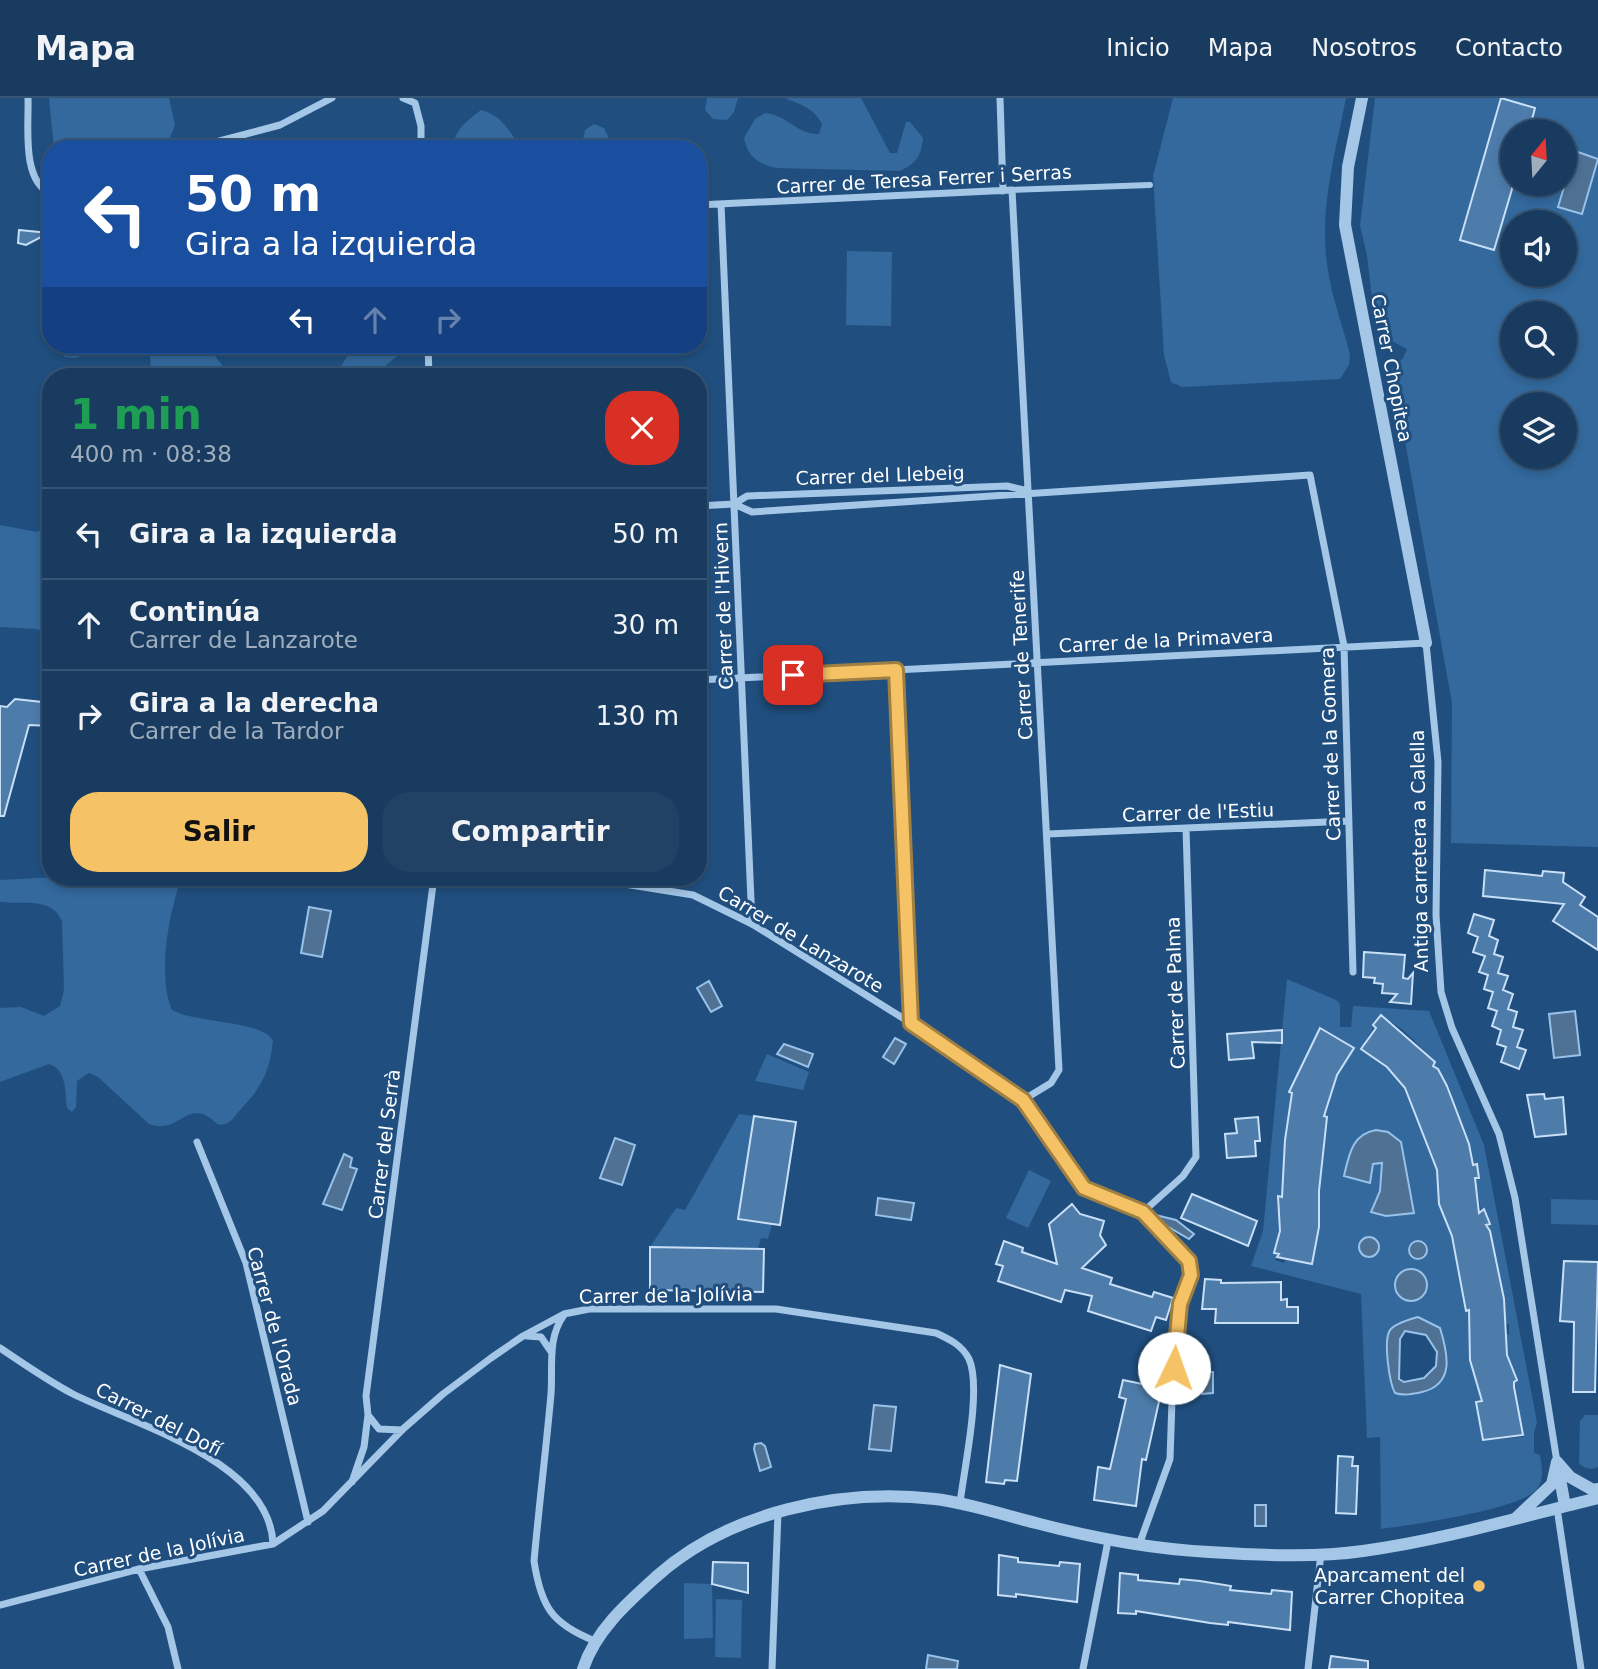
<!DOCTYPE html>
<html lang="es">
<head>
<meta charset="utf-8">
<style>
  :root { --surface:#183b5f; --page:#214265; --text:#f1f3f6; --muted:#9fadbd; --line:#365574; --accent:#f5c365 }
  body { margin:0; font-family:"DejaVu Sans",sans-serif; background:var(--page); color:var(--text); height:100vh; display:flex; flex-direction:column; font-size:26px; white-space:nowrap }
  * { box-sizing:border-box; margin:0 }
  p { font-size:23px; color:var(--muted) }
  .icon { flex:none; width:38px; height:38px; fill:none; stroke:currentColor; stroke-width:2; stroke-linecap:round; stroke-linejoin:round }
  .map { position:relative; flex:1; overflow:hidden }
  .panel { position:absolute; left:42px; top:270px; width:665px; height:518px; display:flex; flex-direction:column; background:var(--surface); border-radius:28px; box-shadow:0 4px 10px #0003,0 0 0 2px var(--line) }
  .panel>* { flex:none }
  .hud { position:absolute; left:42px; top:42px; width:665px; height:214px; border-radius:28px; box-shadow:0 4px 10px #0003,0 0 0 2px var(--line); background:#1a4fa0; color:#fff; overflow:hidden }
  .needle { width:46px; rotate:18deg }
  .fabs { position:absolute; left:1500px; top:21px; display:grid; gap:14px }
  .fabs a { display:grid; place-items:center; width:77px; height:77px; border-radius:50%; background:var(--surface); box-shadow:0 4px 10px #0003,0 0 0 2px var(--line); font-size:35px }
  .pin { position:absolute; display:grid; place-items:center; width:60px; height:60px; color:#fff; margin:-30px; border-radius:14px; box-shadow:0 4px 10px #0006 }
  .me { position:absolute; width:77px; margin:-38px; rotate:3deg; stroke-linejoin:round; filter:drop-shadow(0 0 5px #0008) }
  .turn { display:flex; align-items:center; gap:24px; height:147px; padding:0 28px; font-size:32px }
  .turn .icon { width:91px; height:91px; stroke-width:2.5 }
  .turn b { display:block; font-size:49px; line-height:60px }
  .lanes { display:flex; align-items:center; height:66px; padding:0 28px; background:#0003; justify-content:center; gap:35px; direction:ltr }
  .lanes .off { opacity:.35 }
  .round { display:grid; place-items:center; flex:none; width:74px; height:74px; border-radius:28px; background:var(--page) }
  .head { display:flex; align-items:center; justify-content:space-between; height:119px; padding:0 28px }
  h1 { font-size:42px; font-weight:600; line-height:52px; color:#1e9e55 }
  .cta { display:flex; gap:14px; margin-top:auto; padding:14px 28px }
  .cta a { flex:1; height:80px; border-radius:28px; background:var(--accent); color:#111; font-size:28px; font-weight:600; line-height:80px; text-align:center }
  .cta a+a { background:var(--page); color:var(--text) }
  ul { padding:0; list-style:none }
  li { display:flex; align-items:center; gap:21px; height:91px; padding:0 28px; border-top:2px solid var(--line) }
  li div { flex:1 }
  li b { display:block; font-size:26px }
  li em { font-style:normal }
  header { display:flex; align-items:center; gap:42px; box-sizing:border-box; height:98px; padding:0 35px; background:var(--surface); border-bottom:2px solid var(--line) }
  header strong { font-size:33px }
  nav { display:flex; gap:38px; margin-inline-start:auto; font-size:24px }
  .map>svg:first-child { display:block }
  .green { fill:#33699d; fill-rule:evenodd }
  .water { fill:#4f7194; stroke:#98c2e9; stroke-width:2; fill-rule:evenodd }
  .building { fill:#4d7baa; stroke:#c8dff6; stroke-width:2 }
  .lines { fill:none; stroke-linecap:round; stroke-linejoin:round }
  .pedestrian { stroke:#a4c6e7; stroke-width:6 }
  .minor { stroke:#a4c6e7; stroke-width:7 }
  .tertiary { stroke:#a4c6e7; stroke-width:12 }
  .route-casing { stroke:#9f7f42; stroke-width:18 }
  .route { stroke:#f5c365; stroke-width:12 }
  .poi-dot { fill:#f5c365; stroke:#204f7f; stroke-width:2.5 }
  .labels { text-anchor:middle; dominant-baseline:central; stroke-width:6; stroke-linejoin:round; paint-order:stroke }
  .street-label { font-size:19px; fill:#fff; stroke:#204f7f }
  .poi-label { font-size:19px; fill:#fff; stroke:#204f7f; text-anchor:end }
</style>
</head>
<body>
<header>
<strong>Mapa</strong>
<nav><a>Inicio</a><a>Mapa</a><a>Nosotros</a><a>Contacto</a></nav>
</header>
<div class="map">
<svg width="1598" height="1571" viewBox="0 0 1598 1571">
  <rect width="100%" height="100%" fill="#204f7f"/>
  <!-- green -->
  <path class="green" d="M49,0H169L175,27L170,40L141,51H54Z
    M707,0H738L734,14L727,22L713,21L705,12Z
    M785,0H861L890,55H897L906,24H910L923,40C921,58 917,65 900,73L776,70C757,65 748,59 744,40L755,21L765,15C787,17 798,37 819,36L822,26C813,9 801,7 785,0Z
    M1173,0H1346C1335,57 1318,114 1328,172C1332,200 1343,229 1350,256L1349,267L1340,281L1182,289L1171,284L1164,257L1153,78Z
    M1375,0H1598V749L1451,745L1452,605L1392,271L1403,260L1407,251L1384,239L1375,226L1367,157L1360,128ZM1512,33H1564V86H1512ZM1512,124H1564V177H1512ZM1512,215H1564V268H1512ZM1512,306H1564V359H1512Z
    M481,12C505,19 508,34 523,51H453C454,31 467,23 481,12Z
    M594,26L604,30L614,51H581L585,32Z
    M847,153L892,154L891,228L846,227Z
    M62,247H113L75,260L64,259Z
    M143,247H207L230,278H151L150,254Z
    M247,247H313L307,255C276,243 276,258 253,255Z
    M354,247H403L397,258L373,278H335Z
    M51,426V538L37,531L0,529V427L37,434Z
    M57,779H182C169,813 157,878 172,912C199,926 259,922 273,942C270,974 261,990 240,1012C233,1020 229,1029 217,1026C188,996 180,1038 149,1026L98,979L89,975L77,983L76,1009L72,1014L67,1010C65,995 67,971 49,966L0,984V910L21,909L44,918L60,908L64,892L62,823C51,798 23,807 0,804V782Z
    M1287,881L1336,902L1340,906V929H1351L1353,908L1429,913L1484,1047L1537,1324L1534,1335V1355L1540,1357C1542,1370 1545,1383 1535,1393C1516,1412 1410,1427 1381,1431L1380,1339L1367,1340L1361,1196L1251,1168L1263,1133ZM1379,920C1399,922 1421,951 1435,964L1433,968L1437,971L1387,969L1361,951ZM1320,930L1337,977L1327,1007L1304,999L1302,1005L1291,1001L1292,995L1289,993ZM1449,988L1452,998L1432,1059L1410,1002ZM1358,1040L1401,1044L1407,1089L1415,1113L1371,1114C1378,1099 1384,1082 1382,1065H1373L1370,1078L1347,1065ZM1477,1066L1475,1080L1481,1113L1485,1112L1490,1126L1486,1127L1488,1130L1439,1106L1436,1069ZM1282,1091L1318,1093L1319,1129L1312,1165L1287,1158L1284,1165L1275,1162L1279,1156L1274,1154L1281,1131L1279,1099H1282ZM1479,1147H1493L1495,1156L1491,1160H1496L1498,1170L1493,1171L1500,1180L1504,1204L1466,1213L1454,1152ZM1409,1171L1420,1173C1428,1182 1429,1193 1419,1201L1399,1175ZM1415,1219L1440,1230L1446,1258L1426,1293L1391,1287L1388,1237L1393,1229ZM1469,1224L1509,1226V1236H1505L1507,1257L1517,1282L1514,1284L1516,1289L1480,1294L1470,1262ZM1515,1297L1524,1339L1483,1342L1480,1328Z
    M767,956L809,974L803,992L755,983Z
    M739,1016L754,1018L738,1121L772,1126L768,1141L761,1140L758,1150L650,1149L676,1110L685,1112Z
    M1029,1072L1051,1083L1028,1130L1006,1120Z
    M1551,1101L1598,1102V1127L1551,1126Z
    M1585,1317H1598V1369C1591,1372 1584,1371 1579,1365L1580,1323Z
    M684,1485L712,1486L713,1540L684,1541Z
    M716,1501L742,1502L741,1560L715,1559Z"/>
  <!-- water -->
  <path class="water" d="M1575,53L1598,61L1582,116L1558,109Z
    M309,809L331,813L322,859L301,855Z
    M709,883L722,908L711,914L697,890Z
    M1575,913L1580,957L1554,960L1549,916Z
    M895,940L906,946L894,966L883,959Z
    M784,946L813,956L808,969L777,956Z
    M1376,1032L1388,1034L1401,1044L1414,1115L1386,1118L1371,1114L1380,1093L1382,1065L1373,1066L1370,1085L1344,1078C1349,1057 1352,1036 1376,1032Z
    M615,1040L635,1047L622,1087L600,1080Z
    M344,1056L352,1060L350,1069L357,1071L342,1112L323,1106Z
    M878,1100L914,1105L911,1122L876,1117Z
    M1143,1114L1176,1122L1194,1136L1189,1141Z
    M1359 1149a10 10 0 1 1 20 0a10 10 0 1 1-20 0Z
    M1409 1152a9 9 0 1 1 18 0a9 9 0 1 1-18 0Z
    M1395 1187a16 16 0 1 1 32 0a16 16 0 1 1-32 0Z
    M1418,1219L1440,1230C1448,1256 1455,1286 1422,1294C1413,1296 1404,1298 1395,1295C1389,1284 1384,1245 1389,1234C1392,1226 1411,1221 1418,1219ZM1405,1233L1426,1237L1437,1254L1436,1268L1424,1280L1404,1284L1399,1281L1400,1241Z
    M1202,1274H1213V1295L1202,1296Z
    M874,1307L896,1309L891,1353L869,1351Z
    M761,1345L765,1348L771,1369L760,1373L754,1351L755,1346Z
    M1255,1407H1266V1428H1255Z
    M928,1557L958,1563L957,1571H926Z"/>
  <!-- building -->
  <path class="building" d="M1501,0L1535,10L1529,33H1512V91L1494,152L1460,142Z
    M19,132L49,135L26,147L18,145Z
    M15,601L51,605V628L29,627L4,718H0V608L7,609Z
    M1485,772L1542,778L1543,773L1564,775L1563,784L1585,799L1580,807L1598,819V852L1553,823L1564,806L1483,798Z
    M1474,816L1494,822L1489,838L1498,842L1494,856L1503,859L1498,875L1508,878L1503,892L1513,896L1508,911L1517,914L1513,929L1523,932L1517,949L1526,952L1519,971L1501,964L1506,949L1497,946L1501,932L1492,928L1497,913L1488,910L1493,894L1484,891L1488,877L1479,874L1485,858L1473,854L1478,839L1468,835Z
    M1364,854L1405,857L1403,880L1408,881L1413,875L1411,906L1390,904L1397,896L1382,895L1383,886L1374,885L1375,880L1363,879Z
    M1381,917L1435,964L1433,968L1438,971L1447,988L1469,1046L1473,1067L1477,1066L1479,1080H1475L1479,1115L1484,1111L1490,1126L1486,1127L1490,1133L1504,1201L1507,1257L1517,1282L1514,1284V1289L1523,1337L1483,1342L1476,1304L1482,1303L1470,1262L1469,1212L1466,1213L1452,1138L1439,1106L1437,1072L1405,990L1387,969L1361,951L1376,930L1373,927Z
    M1320,930L1354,950L1337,977L1324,1018L1327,1019L1319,1093V1129L1312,1166L1277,1159L1279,1156L1274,1155L1280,1133L1278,1098L1282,1099L1285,1042L1292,995L1289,994Z
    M1282,932V945L1252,944L1254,960L1229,962L1227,936Z
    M1544,996L1545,1001L1563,999L1566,1036L1535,1039L1527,997Z
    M754,1018L796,1024L780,1127L738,1121Z
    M1258,1019L1260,1043H1255L1256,1058L1227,1060L1225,1036L1237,1035L1235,1021Z
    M1192,1096L1257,1123L1248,1148L1181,1120Z
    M1072,1106L1080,1116L1104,1123L1100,1137L1106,1147L1082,1170L1112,1180L1110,1186L1152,1199L1154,1194L1173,1200L1166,1222L1156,1219L1151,1233L1088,1213L1092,1198L1065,1192L1061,1204L998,1183L1003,1168L996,1166L1004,1143L1023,1150L1022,1154L1057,1166L1049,1126Z
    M650,1149L764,1151L763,1194L650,1192Z
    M1564,1163L1598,1164L1595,1294H1573L1574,1224L1560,1223Z
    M1205,1181L1221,1182V1185L1281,1184V1202L1287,1201V1209H1298V1225H1215L1216,1211H1202Z
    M1000,1267L1031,1276L1017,1383L1005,1382L1004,1386L986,1384Z
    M1123,1282L1162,1290L1146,1362L1142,1361L1136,1408L1094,1402L1098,1369L1110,1371L1126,1301L1119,1299Z
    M1338,1358L1353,1359L1352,1368H1358L1356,1416L1336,1415Z
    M999,1457L1018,1460V1464L1059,1468L1060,1464L1080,1466L1077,1504L1016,1496V1499L998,1497Z
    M713,1464L748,1465V1495L712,1486Z
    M1120,1475L1138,1477V1482L1179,1486L1180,1481L1200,1483L1231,1488L1230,1492L1271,1496L1272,1492L1292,1494L1290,1532L1228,1524V1527L1210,1525L1136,1513V1516L1118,1515Z
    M1331,1558L1368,1563V1571H1329Z"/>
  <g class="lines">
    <!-- pedestrian -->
    <path class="pedestrian" d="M1012,92L1150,87"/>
    <!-- minor -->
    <path class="minor" d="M28,0C29,29 21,82 51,96
      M403,0L415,5L421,28V51
      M1000,0L1003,93
      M189,51L280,27L332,0
      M721,106L752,826
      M698,107L1012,92L1059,972L1051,985L1023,1002
      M428,247L429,278
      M734,406L747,398L1007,388L1028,393
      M698,408L734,406L752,414L1310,377L1344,548L1353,874
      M896,572L911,925
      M698,582L1426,545L1438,664L1436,817L1441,894L1452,930L1499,1036L1515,1100L1557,1364
      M1048,736L1349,723
      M581,779L693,797L752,826L954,952L1023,1002L1084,1090L1143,1114L1183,1078L1196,1059L1186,730
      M197,1044L246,1165L308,1424
      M564,1217C547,1240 553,1269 551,1296C546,1352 539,1408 534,1463C541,1509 552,1526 595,1543
      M527,1238L541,1239L552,1255
      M0,1250C24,1266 48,1283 73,1296C135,1327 270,1363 273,1446
      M402,1332L379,1331L368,1317L366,1298L434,779
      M352,1384L364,1349L368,1317
      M1557,1410L1581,1571
      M1139,1447L1170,1361L1174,1244L1180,1206L1191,1177L1189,1163L1143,1114
      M139,1471L168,1529L178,1571
      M0,1507L139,1471L273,1446L323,1413L403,1331L443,1296L491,1260L523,1238L564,1216L589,1211H776L936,1235C949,1241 962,1247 969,1261C982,1290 964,1371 960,1405
      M772,1571L778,1415
      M1083,1571L1108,1443
      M1308,1571L1321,1455"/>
    <!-- tertiary -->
    <path class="tertiary" d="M1362,0L1348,69L1345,127L1426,545
      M1557,1364L1570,1379L1593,1392L1598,1391
      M1558,1370L1565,1408
      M1516,1420L1552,1386L1557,1364
      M583,1571C595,1533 628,1504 657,1478C729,1414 840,1390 935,1401C969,1405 1003,1417 1036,1425C1093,1440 1150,1451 1209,1454C1259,1457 1314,1460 1363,1453C1443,1442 1520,1419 1598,1400"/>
  </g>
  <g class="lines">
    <defs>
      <path id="route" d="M793,577L896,572L911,925L1023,1002L1084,1090L1143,1114L1189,1163L1191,1177L1180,1206L1174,1270"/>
    </defs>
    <!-- route casing -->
    <use href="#route" class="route-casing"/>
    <!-- route -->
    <use href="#route" class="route"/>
  </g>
  <!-- markers -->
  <circle class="poi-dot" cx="1479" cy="1488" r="7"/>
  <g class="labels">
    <!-- street labels -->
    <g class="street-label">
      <text transform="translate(924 81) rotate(-3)">Carrer de Teresa Ferrer i Serras</text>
      <text transform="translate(1392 270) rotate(79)">Carrer Chopitea</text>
      <text transform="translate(880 377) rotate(-2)">Carrer del Llebeig</text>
      <text transform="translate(723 508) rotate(-92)">Carrer de l'Hivern</text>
      <text transform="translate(1166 542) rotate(-3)">Carrer de la Primavera</text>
      <text transform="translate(1021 557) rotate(-93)">Carrer de Tenerife</text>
      <text transform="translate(1330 646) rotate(-92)">Carrer de la Gomera</text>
      <text transform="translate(1198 714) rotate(-2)">Carrer de l'Estiu</text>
      <text transform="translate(1419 753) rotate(-91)">Antiga carretera a Calella</text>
      <text transform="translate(801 841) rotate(31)">Carrer de Lanzarote</text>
      <text transform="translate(1175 895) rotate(-92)">Carrer de Palma</text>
      <text transform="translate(384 1046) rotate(-83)">Carrer del Serrà</text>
      <text transform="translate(666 1197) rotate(-1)">Carrer de la Jolívia</text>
      <text transform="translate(275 1228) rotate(75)">Carrer de l'Orada</text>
      <text transform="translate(159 1321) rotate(27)">Carrer del Dofí</text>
      <text transform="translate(159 1454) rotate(-12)">Carrer de la Jolívia</text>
    </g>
    <!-- poi labels -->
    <g class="poi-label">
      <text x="1465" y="1477">Aparcament del<tspan x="1465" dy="22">Carrer Chopitea</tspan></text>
    </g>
  </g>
</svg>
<div class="fabs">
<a><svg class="needle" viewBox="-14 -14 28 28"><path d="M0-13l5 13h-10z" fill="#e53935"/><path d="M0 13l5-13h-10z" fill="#9fadbd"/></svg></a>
<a><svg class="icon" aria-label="sound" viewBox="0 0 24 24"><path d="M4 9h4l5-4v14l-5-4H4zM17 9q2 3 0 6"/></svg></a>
<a><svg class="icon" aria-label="search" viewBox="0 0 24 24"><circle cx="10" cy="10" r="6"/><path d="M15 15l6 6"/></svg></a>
<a><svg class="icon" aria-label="layers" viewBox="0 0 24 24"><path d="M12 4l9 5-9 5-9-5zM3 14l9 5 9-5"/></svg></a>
</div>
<div class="pin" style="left:793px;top:577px;background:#d93025"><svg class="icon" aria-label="arrive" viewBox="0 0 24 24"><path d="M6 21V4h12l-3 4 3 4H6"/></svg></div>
<svg class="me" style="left:1174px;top:1270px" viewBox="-20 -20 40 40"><circle r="19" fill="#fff"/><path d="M0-13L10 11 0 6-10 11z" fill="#f5c365"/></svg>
<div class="hud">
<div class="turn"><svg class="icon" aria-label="left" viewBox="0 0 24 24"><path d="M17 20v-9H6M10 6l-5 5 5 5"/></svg><div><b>50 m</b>Gira a la izquierda</div></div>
<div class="lanes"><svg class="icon" aria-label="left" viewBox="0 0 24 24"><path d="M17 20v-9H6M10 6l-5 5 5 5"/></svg><svg class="icon off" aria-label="ahead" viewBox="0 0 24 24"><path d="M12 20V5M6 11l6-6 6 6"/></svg><svg class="icon off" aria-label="right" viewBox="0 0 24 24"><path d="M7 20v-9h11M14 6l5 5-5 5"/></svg></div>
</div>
<section class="panel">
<div class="head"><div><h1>1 min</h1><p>400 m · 08:38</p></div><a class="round" style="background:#d93025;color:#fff"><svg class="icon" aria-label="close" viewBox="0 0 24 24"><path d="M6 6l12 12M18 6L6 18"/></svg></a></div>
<ul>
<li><svg class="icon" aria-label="left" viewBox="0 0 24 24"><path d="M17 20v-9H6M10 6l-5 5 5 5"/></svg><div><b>Gira a la izquierda</b></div><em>50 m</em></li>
<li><svg class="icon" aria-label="ahead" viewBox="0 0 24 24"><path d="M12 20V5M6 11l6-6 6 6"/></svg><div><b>Continúa</b><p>Carrer de Lanzarote</p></div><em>30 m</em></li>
<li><svg class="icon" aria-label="right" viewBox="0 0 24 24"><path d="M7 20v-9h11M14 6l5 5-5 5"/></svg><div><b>Gira a la derecha</b><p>Carrer de la Tardor</p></div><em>130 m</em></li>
</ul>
<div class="cta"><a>Salir</a><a>Compartir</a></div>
</section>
</div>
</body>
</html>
